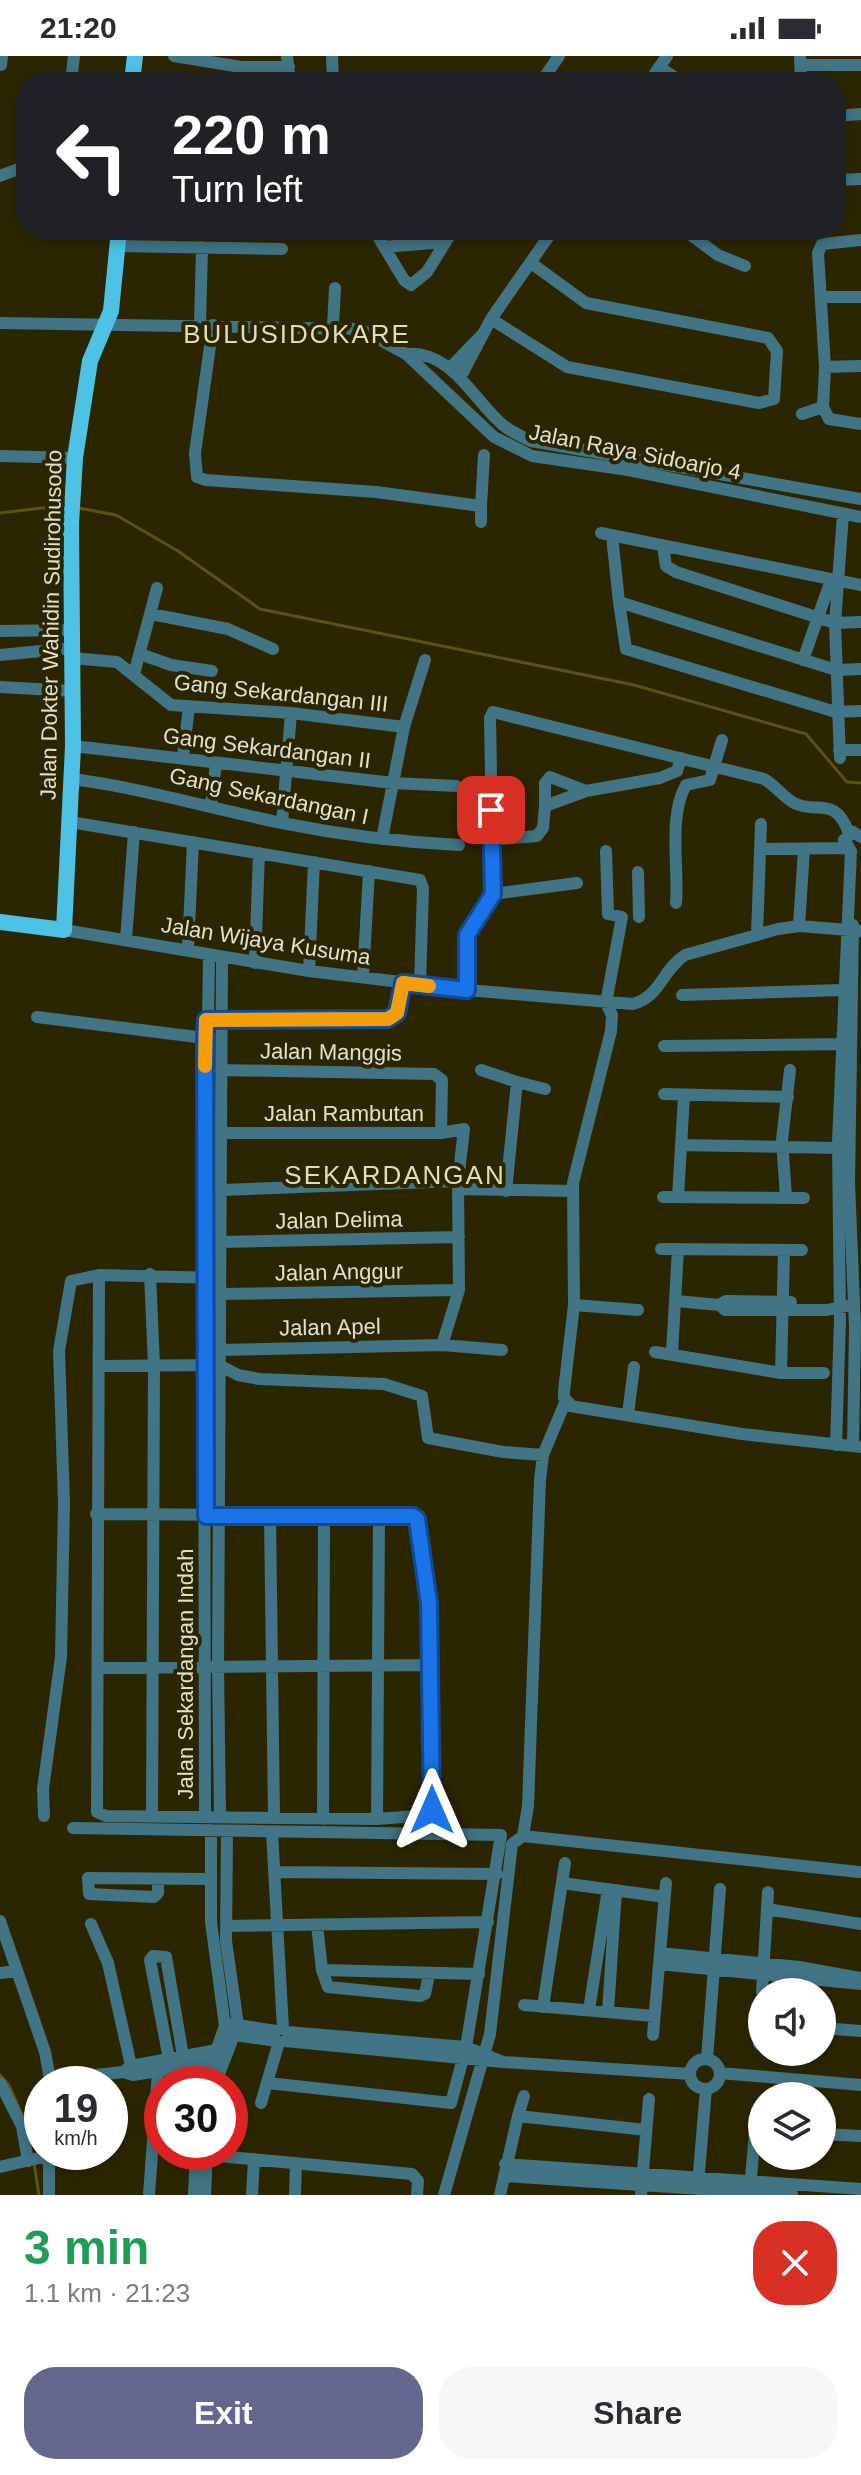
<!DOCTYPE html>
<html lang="en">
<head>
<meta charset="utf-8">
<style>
  :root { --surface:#fff; --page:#f7f7f7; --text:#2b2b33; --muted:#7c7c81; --accent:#65668d }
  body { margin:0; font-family:Arial,sans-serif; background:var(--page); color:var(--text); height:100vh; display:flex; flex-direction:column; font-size:30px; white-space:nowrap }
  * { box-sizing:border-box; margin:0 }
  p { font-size:26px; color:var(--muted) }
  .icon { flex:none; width:44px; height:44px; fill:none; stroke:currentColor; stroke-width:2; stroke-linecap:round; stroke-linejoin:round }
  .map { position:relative; height:2139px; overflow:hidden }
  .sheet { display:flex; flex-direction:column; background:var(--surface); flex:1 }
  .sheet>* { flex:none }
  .hud { position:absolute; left:16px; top:16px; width:830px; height:168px; border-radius:32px; box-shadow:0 4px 12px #0003; background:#202124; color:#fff; overflow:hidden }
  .buttons { position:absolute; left:748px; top:1922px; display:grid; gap:16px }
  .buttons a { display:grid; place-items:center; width:88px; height:88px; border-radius:50%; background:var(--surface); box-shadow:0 4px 12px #0003; font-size:40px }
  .speed { position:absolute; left:24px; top:2010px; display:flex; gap:16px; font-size:40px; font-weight:700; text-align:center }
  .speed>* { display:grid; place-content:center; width:104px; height:104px; border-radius:50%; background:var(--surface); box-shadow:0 4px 12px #0003; line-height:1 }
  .speed small { font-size:20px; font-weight:400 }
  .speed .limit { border:12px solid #d22; background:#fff; color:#111 }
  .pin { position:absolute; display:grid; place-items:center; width:68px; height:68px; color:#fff; margin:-34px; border-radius:16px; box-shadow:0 4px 12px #0006 }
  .me { position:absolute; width:88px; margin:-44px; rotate:0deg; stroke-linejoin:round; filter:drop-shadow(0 0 6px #0008) }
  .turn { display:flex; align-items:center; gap:28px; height:168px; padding:0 24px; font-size:36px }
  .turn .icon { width:104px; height:104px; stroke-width:2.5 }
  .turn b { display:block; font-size:56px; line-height:68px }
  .round { display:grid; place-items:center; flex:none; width:84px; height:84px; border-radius:32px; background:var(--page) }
  .summary { display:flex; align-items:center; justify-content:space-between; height:136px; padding:0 24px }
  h1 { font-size:48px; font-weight:700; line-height:60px; color:#1e9e55 }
  .action { display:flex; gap:16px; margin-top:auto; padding:16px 24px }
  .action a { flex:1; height:92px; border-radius:32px; background:var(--accent); color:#fff; font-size:32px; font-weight:700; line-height:92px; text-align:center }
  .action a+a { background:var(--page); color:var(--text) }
  .status { display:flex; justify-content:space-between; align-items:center; height:56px; padding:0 40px; background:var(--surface); direction:ltr }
  .status svg { height:22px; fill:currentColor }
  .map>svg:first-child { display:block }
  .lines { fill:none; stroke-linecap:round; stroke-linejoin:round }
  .stream { stroke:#5b5214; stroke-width:3 }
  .minor { stroke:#417484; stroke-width:12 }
  .major { stroke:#4ec2e4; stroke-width:16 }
  .route-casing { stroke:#114b97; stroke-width:20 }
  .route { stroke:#1a73e8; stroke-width:14 }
  .slow { stroke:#f59e0b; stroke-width:14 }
  .labels { text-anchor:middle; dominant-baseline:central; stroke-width:8; stroke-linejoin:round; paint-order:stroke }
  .street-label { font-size:22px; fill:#e3e0ca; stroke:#2c2600 }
  .quarter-label { font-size:26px; letter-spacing:2px; fill:#e3ddb1; stroke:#2c2600 }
</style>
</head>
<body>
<div class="status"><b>21:20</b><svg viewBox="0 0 49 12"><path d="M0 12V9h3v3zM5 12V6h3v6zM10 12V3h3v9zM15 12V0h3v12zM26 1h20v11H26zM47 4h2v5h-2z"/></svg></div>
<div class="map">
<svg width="861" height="2139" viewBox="0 0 861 2139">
  <rect width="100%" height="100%" fill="#2c2600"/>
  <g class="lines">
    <!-- stream -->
    <path class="stream" d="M79,452L116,459L178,495L260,553L634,629L806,678L847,726L861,727
      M0,457L67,449
      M0,2019L9,2029L23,2061
      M34,2107L39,2139"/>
    <!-- minor -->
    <path class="minor" d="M174,0L241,11H289
      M287,0L290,26
      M332,0L333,26
      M800,0L801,26
      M1,9L2,0
      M801,9H861
      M659,11L682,26
      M71,26L74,0
      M541,26L559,0
      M649,26L667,0
      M836,60L861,58
      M0,120L26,110
      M836,124L861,123
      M374,174L404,224L411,229L427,216L453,174
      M684,174L718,199L745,210
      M861,184L822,188L818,197L825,311L823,351L829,363L861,368
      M118,190L282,193
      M384,191L445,186
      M821,241H861
      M491,263L567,311L759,347L774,343L777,295L768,282L586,247L531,207
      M0,267L360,273L406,298L494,381L532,400L628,414L861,461
      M200,269L202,191
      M213,269L195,397L197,421L206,424L376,436L481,450V466
      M333,270L335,232
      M406,298C452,294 473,344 503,369C511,376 521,380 531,385L861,443
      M825,311L861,310
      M450,312L483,278
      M460,322L491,263L553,174
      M802,358L823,351
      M0,400L75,402
      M481,450L484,399
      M601,477L861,529
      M612,480L619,546L836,614L861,613
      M663,490L666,510L676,516L835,567L861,566
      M619,546L626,593L836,656L861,655
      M151,558L228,573L273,593
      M0,575L71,574
      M140,598L171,609L212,615
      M0,599L72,592
      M72,602L117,606L171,649L291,657L404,671
      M803,604L831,524
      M134,618L157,532
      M0,631L73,635
      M73,690L393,727L456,730
      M839,694H861
      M183,700L189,651
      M840,702L835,567L843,458
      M72,723C143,732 212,753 282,767C341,779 399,786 459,789
      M211,750L216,707
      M545,750V727L550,721L586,735
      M70,766L420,824L423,832L420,929
      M282,767L291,657
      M382,783L404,671L425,604
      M491,784L537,780L543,772L545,750L586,735L660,722L677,715L681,702
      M762,793L846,792
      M638,816L639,861
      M493,838L577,827
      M676,847C679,812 668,760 686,729L710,724L722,684
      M799,870L804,793
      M64,874L309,915L467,934L633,948C660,941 663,913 685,899L778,873L799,870L861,875
      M757,878L761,768
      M126,884L134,776
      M188,893L193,786
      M255,907L259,797
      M309,915L314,806
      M363,921L369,815
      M467,934V879L493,838L490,662L493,656L764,723C775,729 783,741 794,747C817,759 834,738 849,777
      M682,939L843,934
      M37,961L205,982
      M214,964L388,963L397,957L403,927
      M664,990L849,988
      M221,1014L434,1018L442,1024L441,1077
      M481,1014L517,1026
      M664,1038L788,1041
      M221,1077H441L464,1073L458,1125L459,1234L442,1289
      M681,1089L838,1092L844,1096
      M459,1133L573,1135
      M221,1134L458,1125
      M506,1135L517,1026L545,1033
      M663,1141L804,1142
      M678,1141L684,1040
      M786,1141L782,1084L790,1014
      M220,1186L459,1181
      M661,1193L802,1194
      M150,1218L154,1309L152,1761
      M219,1222L99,1219L97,1756L106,1760L377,1763L379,1460
      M220,1238L459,1234
      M676,1245L719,1249L725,1254H827L846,1250
      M574,1249L638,1254
      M719,1249L726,1245L791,1246
      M219,1294L442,1289L502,1294
      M655,1296L781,1317H824
      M672,1297L678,1193
      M99,1310L219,1309L238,1319L259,1323L384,1328L422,1340L428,1382L503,1396L543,1399
      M781,1317L784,1195
      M571,1349L564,1342V1335L574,1249L573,1127L611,975L612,959L606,947L622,861L608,858L606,795
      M628,1358L634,1311
      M836,1389L840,1264L838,1086L851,795L844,784L853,776L861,781
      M853,1390L855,1271L849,1127L853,869
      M96,1458L413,1460L417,1463L429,1547L430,1609L98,1612
      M270,1460L274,1761
      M205,1759L204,1221L209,901
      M220,1759L218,1611L222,902
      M44,1760L43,1733L61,1601L64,1447L59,1295L71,1225L99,1219
      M323,1763L324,1459
      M377,1763L430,1759V1609
      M73,1772L501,1779L466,1991L451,2047L268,2027
      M272,1776L283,1973
      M523,1780L528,1750L540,1424L543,1399L564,1349L742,1378L861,1391
      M274,1816L497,1818
      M158,1823V1837L154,1841L89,1838L88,1822L208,1823
      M562,1827L665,1841
      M767,1853L861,1868
      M0,1865L45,1996L51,2028
      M91,1868L108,1907L132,2014
      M317,1869L322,1914L328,1931L420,1940L425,1938L429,1918
      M226,1870L488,1866
      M660,1897L799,1911L861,1922
      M659,1908L861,1928
      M322,1914L479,1918
      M0,1917L17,1915
      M762,1936L768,1836
      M524,1949L654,1960
      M543,1951L565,1807
      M589,1954L608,1833
      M608,1956L616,1834
      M232,1968L276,1975
      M822,1972L861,1975
      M228,1978L276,1985
      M653,1979L666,1827
      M285,1985L503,2006L466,1991L287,1976
      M759,1988L762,1943
      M690 2018a15 15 0 1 1 30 0a15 15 0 1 1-30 0Z
      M169,2003L150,1904L153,1900L166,1901L183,2000
      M707,2003L720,1833
      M212,2006L133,2019L123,2016L131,2010L222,1993
      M503,2006L690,2018
      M720,2017L861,2029
      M50,2024L123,2016
      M0,2027L22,2070L28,2105
      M204,2028L225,1970L211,1866V1774
      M215,2028L238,1969L226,1885L227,1775
      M261,2047L279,1986
      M518,2060L524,2040
      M822,2078L861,2080
      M196,2098L412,2118L418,2125L417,2139
      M505,2108L861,2133
      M0,2111L43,2101L50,2096
      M504,2120L792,2139
      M698,2128L706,2033
      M750,2132L757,2055
      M49,2139V2099
      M149,2139L158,2015
      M194,2139L196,2096
      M205,2139L207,2096
      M252,2139L254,2103
      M295,2139L296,2107
      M444,2139L490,1978L512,1788L523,1780L859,1816
      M500,2139L518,2060L646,2074
      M641,2139L649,2043"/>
    <!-- major -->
    <path class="major" d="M132,26L135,0
      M0,866L64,874L73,690L71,468L75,402L90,305L111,255L119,174"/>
  </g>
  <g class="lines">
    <defs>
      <path id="route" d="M432,1754L429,1547L417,1463L413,1460H206L205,982L206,964L388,963L397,957L403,927L467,934V879L493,838L491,754"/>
    </defs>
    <!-- route casing -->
    <use href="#route" class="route-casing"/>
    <!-- route -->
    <use href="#route" class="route"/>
    <!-- slow -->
    <path class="slow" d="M205,1010L206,964L388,963L397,957L403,927L429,930"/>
  </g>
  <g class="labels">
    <!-- street labels -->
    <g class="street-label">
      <text transform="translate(635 396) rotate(11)">Jalan Raya Sidoarjo 4</text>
      <text transform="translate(51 569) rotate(-89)">Jalan Dokter Wahidin Sudirohusodo</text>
      <text transform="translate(281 637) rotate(6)">Gang Sekardangan III</text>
      <text transform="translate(267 692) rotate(7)">Gang Sekardangan II</text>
      <text transform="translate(269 740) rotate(12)">Gang Sekardangan I</text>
      <text transform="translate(266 885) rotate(9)">Jalan Wijaya Kusuma</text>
      <text transform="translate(331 996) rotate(1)">Jalan Manggis</text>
      <text x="344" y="1057">Jalan Rambutan</text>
      <text transform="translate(339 1164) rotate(-1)">Jalan Delima</text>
      <text transform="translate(339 1216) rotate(-1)">Jalan Anggur</text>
      <text transform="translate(330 1271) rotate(-1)">Jalan Apel</text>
      <text transform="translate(185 1618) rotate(-90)">Jalan Sekardangan Indah</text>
    </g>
    <!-- quarter labels -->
    <g class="quarter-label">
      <text x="297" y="278">BULUSIDOKARE</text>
      <text x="395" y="1119">SEKARDANGAN</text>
    </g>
  </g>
</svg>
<div class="buttons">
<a><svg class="icon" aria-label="sound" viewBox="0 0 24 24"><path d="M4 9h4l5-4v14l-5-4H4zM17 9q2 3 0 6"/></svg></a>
<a><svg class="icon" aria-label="layers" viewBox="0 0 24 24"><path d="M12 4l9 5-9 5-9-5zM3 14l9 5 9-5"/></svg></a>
</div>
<div class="speed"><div>19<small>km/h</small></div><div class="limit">30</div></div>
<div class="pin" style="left:491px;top:754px;background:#d93025"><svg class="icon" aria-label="arrive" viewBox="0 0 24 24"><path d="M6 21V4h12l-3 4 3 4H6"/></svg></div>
<svg class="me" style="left:432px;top:1754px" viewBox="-20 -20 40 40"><path d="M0-17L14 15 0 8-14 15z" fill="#1a73e8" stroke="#fff" stroke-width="4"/></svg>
<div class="hud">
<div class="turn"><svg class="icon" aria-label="left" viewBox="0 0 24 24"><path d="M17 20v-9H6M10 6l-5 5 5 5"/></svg><div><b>220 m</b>Turn left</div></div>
</div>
</div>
<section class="sheet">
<div class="summary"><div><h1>3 min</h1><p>1.1 km · 21:23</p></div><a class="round" style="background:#d93025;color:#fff"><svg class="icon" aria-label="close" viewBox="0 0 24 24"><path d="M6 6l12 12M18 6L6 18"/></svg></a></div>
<div class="action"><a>Exit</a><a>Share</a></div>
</section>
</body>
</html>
